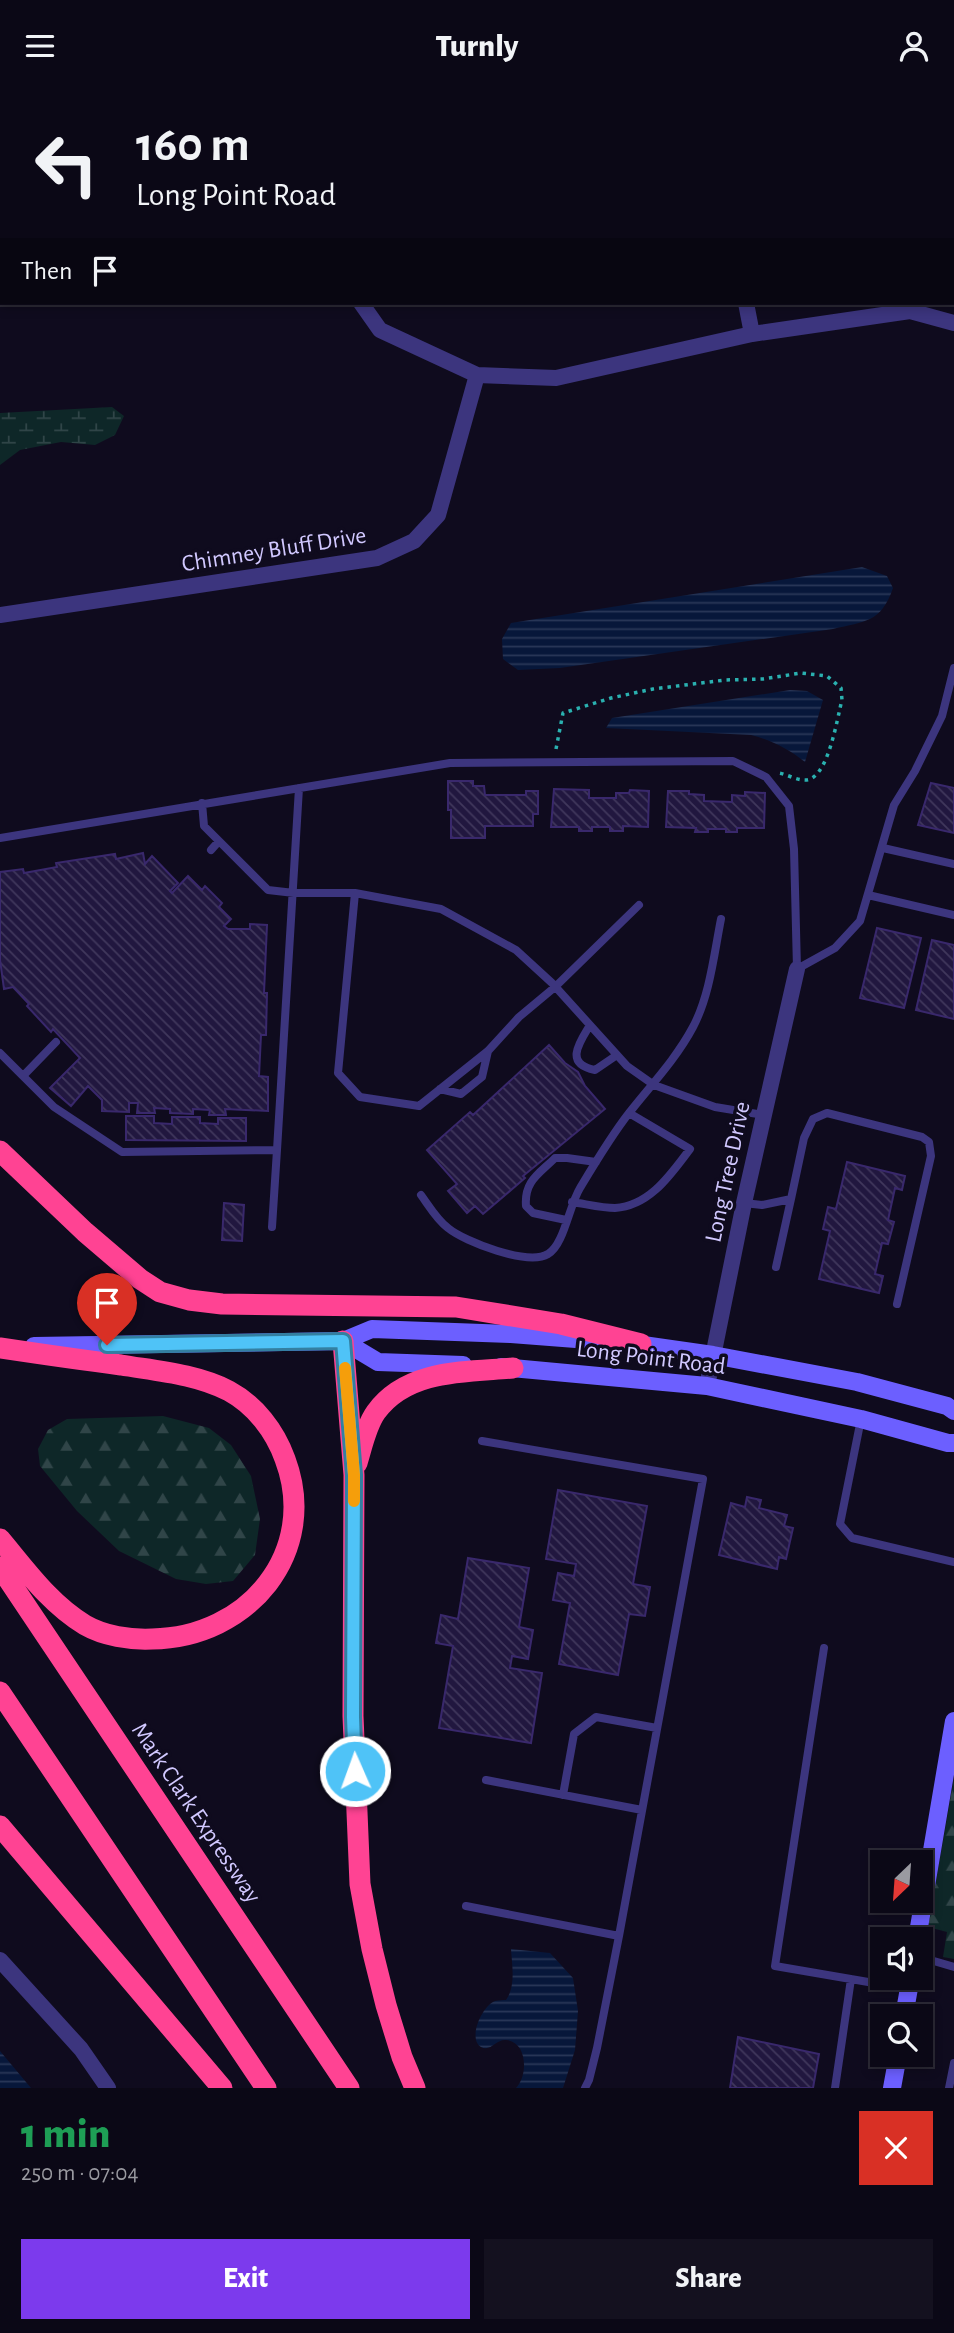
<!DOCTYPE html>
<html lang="en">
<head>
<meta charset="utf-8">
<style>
  :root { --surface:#0b0816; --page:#14111f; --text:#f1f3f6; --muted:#9a9aa1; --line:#2b2935; --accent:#7c3aed }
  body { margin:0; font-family:"Alegreya Sans",sans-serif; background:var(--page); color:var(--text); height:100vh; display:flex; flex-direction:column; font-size:26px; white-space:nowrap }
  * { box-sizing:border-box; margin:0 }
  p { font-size:23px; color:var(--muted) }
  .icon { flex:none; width:38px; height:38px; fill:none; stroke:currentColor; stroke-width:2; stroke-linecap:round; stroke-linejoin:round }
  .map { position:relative; height:1997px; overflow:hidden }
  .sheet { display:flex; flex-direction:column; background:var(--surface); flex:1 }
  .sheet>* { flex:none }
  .guide { position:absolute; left:0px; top:0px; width:956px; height:214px; box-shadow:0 4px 10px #0003,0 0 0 2px var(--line); background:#0b0816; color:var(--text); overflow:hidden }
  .needle { width:46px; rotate:205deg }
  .fabs { position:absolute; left:870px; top:1759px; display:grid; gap:14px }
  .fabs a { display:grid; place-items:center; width:63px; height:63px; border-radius:0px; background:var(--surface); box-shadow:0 4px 10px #0003,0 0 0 2px var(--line); font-size:35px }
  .pin { position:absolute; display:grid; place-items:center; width:60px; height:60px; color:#fff; margin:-72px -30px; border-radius:50% 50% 50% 0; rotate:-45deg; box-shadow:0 0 7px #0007 }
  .pin .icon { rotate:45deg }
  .me { position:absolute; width:77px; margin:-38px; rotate:358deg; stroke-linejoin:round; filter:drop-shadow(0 0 5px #0008) }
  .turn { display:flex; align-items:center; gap:24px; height:147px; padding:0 21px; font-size:32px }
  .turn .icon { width:91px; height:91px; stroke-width:2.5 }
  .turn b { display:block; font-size:49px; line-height:60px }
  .then { display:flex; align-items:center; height:66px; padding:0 21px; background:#0003; gap:14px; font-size:26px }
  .round { display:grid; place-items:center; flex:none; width:74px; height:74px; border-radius:0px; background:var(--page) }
  .summary { display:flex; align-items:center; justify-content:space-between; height:119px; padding:0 21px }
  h1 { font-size:42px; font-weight:800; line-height:52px; color:#1e9e55 }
  .action { display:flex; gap:14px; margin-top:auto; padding:14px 21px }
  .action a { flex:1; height:80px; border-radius:0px; background:var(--accent); color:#fff; font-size:28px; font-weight:800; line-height:80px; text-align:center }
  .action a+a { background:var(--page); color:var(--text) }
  header { display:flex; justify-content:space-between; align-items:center; height:91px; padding:0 21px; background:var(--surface); font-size:32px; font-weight:800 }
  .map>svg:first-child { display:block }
  .forest { fill:url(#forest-firs) }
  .wetland { fill:url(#wetland-marsh) }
  .water { fill:url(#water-rules) }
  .building { fill:url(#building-back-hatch); stroke:#39286c; stroke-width:2 }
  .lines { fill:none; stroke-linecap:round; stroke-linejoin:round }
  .path { stroke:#2ab1b0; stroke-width:3.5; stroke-dasharray:3.5 5; stroke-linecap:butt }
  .lane { stroke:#3c357e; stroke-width:8 }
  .street { stroke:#3c357e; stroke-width:16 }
  .secondary { stroke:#6c5fff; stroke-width:18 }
  .highway { stroke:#ff4393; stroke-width:21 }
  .route-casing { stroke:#337fa1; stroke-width:18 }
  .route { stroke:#4fc3f7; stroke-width:12 }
  .slow { stroke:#f59e0b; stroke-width:12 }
  .labels { text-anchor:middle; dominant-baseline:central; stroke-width:7; stroke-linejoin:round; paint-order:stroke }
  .street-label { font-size:24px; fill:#d1c8ff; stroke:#0f0b1e }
</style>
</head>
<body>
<header><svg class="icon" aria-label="menu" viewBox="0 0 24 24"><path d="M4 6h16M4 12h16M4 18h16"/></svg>Turnly<svg class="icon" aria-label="person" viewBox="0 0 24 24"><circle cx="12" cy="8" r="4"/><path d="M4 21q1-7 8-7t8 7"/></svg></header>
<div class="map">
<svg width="954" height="1997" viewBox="0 0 954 1997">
  <defs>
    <pattern id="forest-firs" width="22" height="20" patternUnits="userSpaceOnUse" patternTransform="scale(1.75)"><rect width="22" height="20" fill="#0e2728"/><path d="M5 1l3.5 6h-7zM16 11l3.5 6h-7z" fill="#304548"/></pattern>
    <pattern id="wetland-marsh" width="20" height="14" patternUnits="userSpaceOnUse" patternTransform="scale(1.75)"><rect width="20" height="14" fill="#0e2728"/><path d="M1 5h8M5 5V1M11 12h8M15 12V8" fill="none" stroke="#304548"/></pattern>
    <pattern id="water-rules" width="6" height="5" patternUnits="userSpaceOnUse" patternTransform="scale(1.75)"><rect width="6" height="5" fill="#07173a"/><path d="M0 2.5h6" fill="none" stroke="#2a3758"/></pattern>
    <pattern id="building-back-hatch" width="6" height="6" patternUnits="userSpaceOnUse" patternTransform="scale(1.75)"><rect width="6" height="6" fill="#21173f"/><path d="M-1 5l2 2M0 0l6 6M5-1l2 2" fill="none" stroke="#40375c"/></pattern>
  </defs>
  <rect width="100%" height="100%" fill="#0f0b1e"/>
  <!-- forest -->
  <path class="forest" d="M163,1325L209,1337L231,1354L251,1385L260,1428L255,1464L233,1490L206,1493L176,1488L119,1460L77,1420L40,1375L38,1358L48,1339L67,1328Z
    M954,1687V1868L943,1866L947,1841L928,1836Z"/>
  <!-- wetland -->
  <path class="wetland" d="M112,316L124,325L115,344L95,354L61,351L20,359L0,374V322Z"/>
  <!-- water -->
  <path class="water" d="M862,476L887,485L893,497C881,532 865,530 833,538L560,577L518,579L503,568L502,548L511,532Z
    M790,599L807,600L823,609L805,671C789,658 771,649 751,644L606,637L612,627Z
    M511,1858L550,1862L573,1887L578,1920L575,1959L563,1997H516C528,1985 528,1951 506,1949C496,1948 491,1961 481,1956C467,1947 483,1914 495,1910C499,1909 503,1909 506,1909C516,1895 512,1874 511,1858Z
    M0,1960L31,1997H0Z"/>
  <!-- building -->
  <path class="building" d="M448,690H473V695H484L485,704H526V700H538V723H533V735H485V747H451V719H448Z
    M931,692L954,697V742L918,734Z
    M554,698L589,699V707H616V702H629L630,699L649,700L648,736L623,735V740H610V736H592V740H579V736H551Z
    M668,700H689V703L704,704V710L732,711V704L745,705V701L765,702L764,737H737V741H726V738H708V741H695L696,737L666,736Z
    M143,762L145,773L152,765L178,792L170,800L172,802L188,785L202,799L205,795L222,812L219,816L231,828L224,835L228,838H250V833L267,834L264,902H267L266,944H261L259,985L268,986V1020L225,1018L226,1024H209L210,1019L193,1018V1023L170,1022V1018L154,1017L155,1022H137L138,1012H129V1021L102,1020V1009L88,995L71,1015L50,997L80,967L53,938L51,941L27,915L29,913L13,896L4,898L0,869V781L23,778L24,782L57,776L56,772L115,763L116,768Z
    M877,837L921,847L904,917L860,907Z
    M932,849L954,854V928L916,919Z
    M549,954L565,972L578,981L585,995L605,1018L523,1085L525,1087L483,1123L475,1115L467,1122L448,1100L457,1093L427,1059L470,1021L473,1024Z
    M126,1025H154V1032L172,1033V1026H200V1032L218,1033V1027H246V1050L126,1049Z
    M847,1071L905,1085L902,1099L895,1097L888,1129L894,1131L888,1153L882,1152L875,1183L883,1185L879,1202L819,1188L830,1140L823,1138L828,1116L836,1118Z
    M224,1112L244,1114L242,1150L222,1149Z
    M558,1399L647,1415L633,1493L650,1496L645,1525L629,1523L618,1584L559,1573L570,1512L553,1509L558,1482L574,1485L576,1473L546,1468Z
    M747,1406L761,1409L759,1417L787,1424L784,1435L793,1437L786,1468L779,1466L777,1478L719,1464L731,1412L745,1416Z
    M468,1467L529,1477L519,1536L533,1539L528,1568L512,1565L510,1577L542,1582L531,1652L439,1637L453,1555L436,1552L441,1524L458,1528Z
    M738,1946L819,1963L813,1997H730Z"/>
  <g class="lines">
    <!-- path -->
    <path class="path" d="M556,658L563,622L611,607L653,598L725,589L763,588L801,582L827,585L841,597L842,609C837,627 828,691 804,689C796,689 786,683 779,682"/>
    <!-- lane -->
    <path class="lane" d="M202,712L204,735L268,799L294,802H355L441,818L516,859L552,892L627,975L654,994L715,1016L764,1024
      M0,747L450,672L733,670L766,686L789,715L794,758L797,878L835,857L860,830L894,714L915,680L942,625L954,577
      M883,757L954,773
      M211,759L219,750
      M355,802L338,982L360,1006L419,1015L488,960L519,926L555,896L639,814
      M868,804L954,824
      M590,934C579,952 564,973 595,979L617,964
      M0,962L54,1016L122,1061L277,1059L299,697
      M23,985L56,951
      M440,998L461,1003L482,986L488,960
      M421,1104C429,1115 437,1129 448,1137C465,1151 528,1175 548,1163C564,1154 569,1115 580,1097C595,1072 611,1045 629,1022C651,994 676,968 693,936C710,904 714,863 721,828
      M572,1111C586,1113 602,1117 615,1117C650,1115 671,1083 690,1058L629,1022
      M744,1112L762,1114L791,1108L804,1047L813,1028L827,1022L922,1046L929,1051L931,1065L897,1213
      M566,1129L533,1122L526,1115C524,1090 539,1083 555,1067H567L596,1071
      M272,1136L277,1059
      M776,1176L791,1108
      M861,1328L840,1433L852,1447L954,1471
      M824,1557L775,1875L909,1898
      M486,1689L642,1719
      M563,1704L574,1643L596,1626L657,1637
      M466,1815L619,1845L703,1388L482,1350
      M920,1866L954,1876
      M585,1997L589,1989L597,1957L619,1845
      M835,1997L851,1888
      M949,1997L954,1972"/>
    <!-- street -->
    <path class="street" d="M376,2L377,0
      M746,2V0
      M361,212L380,239L477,284L556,287L752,243L910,220L954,232
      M746,212L752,243
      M0,524L377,467L414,450L438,424L477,284
      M707,1295L744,1112L797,878
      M0,1869L81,1958L108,1997"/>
    <!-- secondary -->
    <path class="secondary" d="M343,1250L378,1271L463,1274
      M629,1252L713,1264L857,1291L947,1315L954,1320
      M34,1255L343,1250L372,1238L511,1243L602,1250
      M501,1276L707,1295L861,1328L948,1352H954
      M917,1848L954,1630
      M904,1925L911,1886
      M892,1997L898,1964"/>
    <!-- highway -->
    <path class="highway" d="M0,1060L85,1141L140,1188L160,1201L189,1209L222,1213L456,1216L561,1233L641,1253
      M343,1250L354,1384L353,1625L360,1793L372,1858L386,1914L402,1966L415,1997
      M0,1257C40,1263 81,1269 121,1274C157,1280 196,1283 229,1300C255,1314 275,1340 285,1368C320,1461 248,1547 152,1548C130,1549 104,1545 85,1534C50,1513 26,1479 0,1448
      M357,1372C362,1356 366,1335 376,1321C407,1278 466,1281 513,1277
      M0,1476L349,1997
      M0,1601L266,1997
      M0,1735L222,1997"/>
  </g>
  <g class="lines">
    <defs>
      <path id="route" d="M107,1254L343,1250L354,1384L353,1626L355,1680"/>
    </defs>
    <!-- route casing -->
    <use href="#route" class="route-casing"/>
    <!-- route -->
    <use href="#route" class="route"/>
    <!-- slow -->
    <path class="slow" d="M345,1277L354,1384V1410"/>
  </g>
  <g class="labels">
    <!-- street labels -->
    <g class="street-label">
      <text transform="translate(274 459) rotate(-9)">Chimney Bluff Drive</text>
      <text transform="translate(728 1081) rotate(-78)">Long Tree Drive</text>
      <text transform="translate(651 1267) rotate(7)">Long Point Road</text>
      <text transform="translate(196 1722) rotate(56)">Mark Clark Expressway</text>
    </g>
  </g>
</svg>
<div class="fabs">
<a><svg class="needle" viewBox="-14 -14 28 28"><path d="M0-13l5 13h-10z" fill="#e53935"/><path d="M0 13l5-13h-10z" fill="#9a9aa1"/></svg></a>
<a><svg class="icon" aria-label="sound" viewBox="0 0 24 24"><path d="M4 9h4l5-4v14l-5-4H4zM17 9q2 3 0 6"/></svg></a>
<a><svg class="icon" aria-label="search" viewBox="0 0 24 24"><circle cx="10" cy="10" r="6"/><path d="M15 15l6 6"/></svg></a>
</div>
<div class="pin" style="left:107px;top:1254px;background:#d93025"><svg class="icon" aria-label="arrive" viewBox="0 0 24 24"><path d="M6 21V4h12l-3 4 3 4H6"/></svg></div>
<svg class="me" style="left:355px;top:1680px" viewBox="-20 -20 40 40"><circle r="17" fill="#4fc3f7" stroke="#fff" stroke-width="3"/><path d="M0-11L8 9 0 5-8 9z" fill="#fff"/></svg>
<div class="guide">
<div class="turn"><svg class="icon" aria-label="left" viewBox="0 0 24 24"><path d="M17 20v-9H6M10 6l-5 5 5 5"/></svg><div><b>160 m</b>Long Point Road</div></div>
<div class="then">Then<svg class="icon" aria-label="arrive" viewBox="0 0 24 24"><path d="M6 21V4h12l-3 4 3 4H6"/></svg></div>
</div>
</div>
<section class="sheet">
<div class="summary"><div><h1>1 min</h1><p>250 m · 07:04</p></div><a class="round" style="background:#d93025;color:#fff"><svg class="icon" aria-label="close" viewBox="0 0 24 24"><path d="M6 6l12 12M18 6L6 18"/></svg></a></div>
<div class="action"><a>Exit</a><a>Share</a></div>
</section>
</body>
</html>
